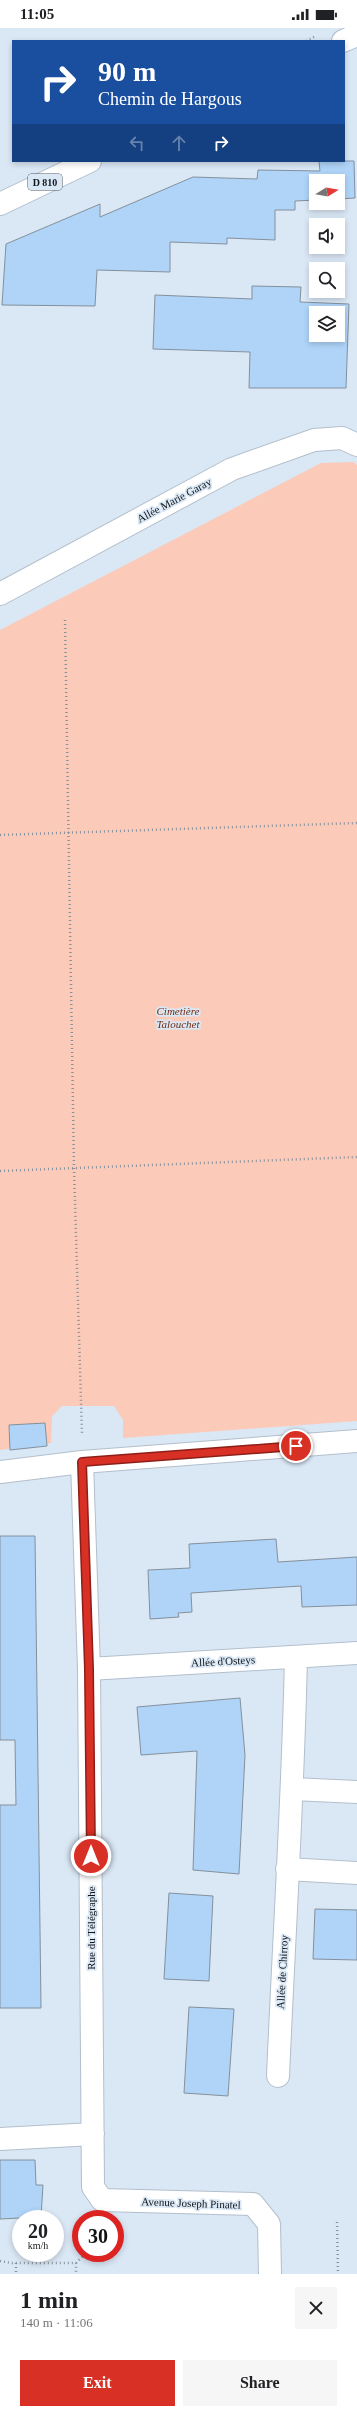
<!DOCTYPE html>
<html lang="en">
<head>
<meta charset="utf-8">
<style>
  :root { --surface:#fff; --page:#f6f6f6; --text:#202124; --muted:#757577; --accent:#d93025 }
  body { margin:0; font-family:"Times New Roman",serif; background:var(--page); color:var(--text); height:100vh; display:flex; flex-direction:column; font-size:15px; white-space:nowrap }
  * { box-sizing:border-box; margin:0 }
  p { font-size:13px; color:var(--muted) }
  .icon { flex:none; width:22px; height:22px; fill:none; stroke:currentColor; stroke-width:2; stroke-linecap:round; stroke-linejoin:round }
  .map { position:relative; height:2246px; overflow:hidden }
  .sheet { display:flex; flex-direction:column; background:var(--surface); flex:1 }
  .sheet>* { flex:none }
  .hud { position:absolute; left:12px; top:12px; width:333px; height:122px; border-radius:0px; box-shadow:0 2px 6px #0003; background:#1a4fa0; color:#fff; overflow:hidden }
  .needle { width:26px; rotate:79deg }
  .fabs { position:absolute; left:309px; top:146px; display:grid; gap:8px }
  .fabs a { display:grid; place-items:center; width:36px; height:36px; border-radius:0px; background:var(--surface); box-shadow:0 2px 6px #0003; font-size:20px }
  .speed { position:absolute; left:12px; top:2182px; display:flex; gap:8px; font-size:20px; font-weight:700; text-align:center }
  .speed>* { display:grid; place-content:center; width:52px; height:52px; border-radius:50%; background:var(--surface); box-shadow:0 2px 6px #0003; line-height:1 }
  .speed small { font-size:10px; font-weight:400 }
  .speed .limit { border:6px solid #d22; background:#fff; color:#111 }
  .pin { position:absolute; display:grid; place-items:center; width:34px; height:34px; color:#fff; margin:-17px; border:2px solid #fff; border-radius:50%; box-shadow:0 1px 4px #0007 }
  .me { position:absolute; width:44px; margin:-22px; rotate:0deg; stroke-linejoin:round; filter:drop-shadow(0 0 3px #0008) }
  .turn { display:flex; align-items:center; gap:14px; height:84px; padding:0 20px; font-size:18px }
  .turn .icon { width:52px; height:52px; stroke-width:2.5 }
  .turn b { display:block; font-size:28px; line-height:34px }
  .lanes { display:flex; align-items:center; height:38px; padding:0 20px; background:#0003; justify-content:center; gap:20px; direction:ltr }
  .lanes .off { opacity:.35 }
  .round { display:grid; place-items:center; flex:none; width:42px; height:42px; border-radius:0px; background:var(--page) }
  .headline { display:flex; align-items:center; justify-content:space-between; height:68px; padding:0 20px }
  h1 { font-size:24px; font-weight:700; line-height:30px }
  .primary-button { display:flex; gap:8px; margin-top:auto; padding:8px 20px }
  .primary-button a { flex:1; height:46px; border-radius:0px; background:var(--accent); color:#fff; font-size:16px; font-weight:700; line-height:46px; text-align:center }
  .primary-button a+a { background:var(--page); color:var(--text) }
  .status { display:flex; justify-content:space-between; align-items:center; height:28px; padding:0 20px; background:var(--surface); direction:ltr }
  .status svg { height:11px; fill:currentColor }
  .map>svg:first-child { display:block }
  .green { fill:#fccab8 }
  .building { fill:#afd4f8; stroke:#84909c; fill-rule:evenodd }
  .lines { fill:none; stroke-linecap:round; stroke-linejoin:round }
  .street-casing { stroke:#b3bfcc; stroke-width:24 }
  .primary-casing { stroke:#b3bfcc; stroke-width:24 }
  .path { stroke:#87919b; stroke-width:2.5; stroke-dasharray:1 3; stroke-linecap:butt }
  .street { stroke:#fff; stroke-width:22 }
  .primary { stroke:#fff; stroke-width:22 }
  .route-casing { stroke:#8d1f18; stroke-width:10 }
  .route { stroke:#d93025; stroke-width:7 }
  .labels { text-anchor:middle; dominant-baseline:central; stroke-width:3.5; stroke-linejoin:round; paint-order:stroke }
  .shield { fill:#dae7f5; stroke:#4d555c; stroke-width:1 }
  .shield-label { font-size:10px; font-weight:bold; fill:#11161a }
  .street-label { font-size:11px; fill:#11161a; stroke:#dae7f5 }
  .park-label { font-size:11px; font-style:italic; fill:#742c0f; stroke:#dae7f5 }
</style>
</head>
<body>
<div class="status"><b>11:05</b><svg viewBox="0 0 49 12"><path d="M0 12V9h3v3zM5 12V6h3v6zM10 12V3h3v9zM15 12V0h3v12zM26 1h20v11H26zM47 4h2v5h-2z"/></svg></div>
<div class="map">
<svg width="357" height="2246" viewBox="0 0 357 2246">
  <rect width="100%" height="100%" fill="#dae7f5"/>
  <!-- green -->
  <path class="green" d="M354,434L357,437V1393L123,1410V1392L114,1378H62L52,1388L51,1415L0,1422V602L321,435Z"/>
  <!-- building -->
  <path class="building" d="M319,133H354L355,170L338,171V153H316V172L295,173V182H275V212L227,210V216L170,214V244L97,242L95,278L2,277L6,216L100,176V189L193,149L257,151L258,142L320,143Z
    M252,258L301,259L300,274L349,276L346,360H249L250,324L153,321L155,267L252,271ZM316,285H338V307H316Z
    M45,1395L47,1418L10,1422L9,1397Z
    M0,1508H35L41,1980H0V1777H16L15,1712H0Z
    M276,1511L278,1534L357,1529V1577L302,1579L301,1558L252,1561L191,1565L192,1584L178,1585L179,1589L150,1591L148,1542L190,1540L189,1516Z
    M240,1670L245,1727L239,1846L193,1842L197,1723L141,1727L137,1679Z
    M169,1865L213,1868L209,1953L164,1951Z
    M315,1881L357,1882V1932L313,1931Z
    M189,1979L234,1981L228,2068L184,2065Z
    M0,2132H35L36,2157H43L41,2189L0,2191Z"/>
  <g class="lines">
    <defs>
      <path id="street" d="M0,566L232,441L314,412L342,410L357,417
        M82,1434L89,1641L93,2159L102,2172L253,2176L269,2196L270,2246
        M0,1444L82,1434L357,1413
        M89,1641L357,1625
        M293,1761L357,1764
        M287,1841L357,1845
        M278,2048C284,1908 293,1769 296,1629
        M0,2111L93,2106"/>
      <path id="primary" d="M343,13L357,7
        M0,176L90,133"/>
    </defs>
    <!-- street casing -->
    <use href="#street" class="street-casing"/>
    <!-- primary casing -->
    <use href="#primary" class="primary-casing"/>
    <!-- path -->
    <path class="path" d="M306,13L316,8
      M65,592L74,1140L82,1407
      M0,807L357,795
      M0,1143L357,1129
      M337,2194L338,2246
      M0,2233L11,2235H76V2246
      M16,2235V2246
      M76,2235L86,2225"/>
    <!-- street -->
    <use href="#street" class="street"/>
    <!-- primary -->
    <use href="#primary" class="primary"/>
  </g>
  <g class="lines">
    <defs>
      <path id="route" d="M91,1828L89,1641L82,1434L296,1418"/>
    </defs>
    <!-- route casing -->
    <use href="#route" class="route-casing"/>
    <!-- route -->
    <use href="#route" class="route"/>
  </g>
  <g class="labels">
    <!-- shield labels -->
    <rect class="shield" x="28" y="146" width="34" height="16" rx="3"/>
    <g class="shield-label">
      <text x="45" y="154">D 810</text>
    </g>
    <!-- street labels -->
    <g class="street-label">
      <text transform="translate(174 472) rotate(-28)">Allée Marie Garay</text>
      <text transform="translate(223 1633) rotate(-3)">Allée d'Osteys</text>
      <text transform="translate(91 1900) rotate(-90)">Rue du Télégraphe</text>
      <text transform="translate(282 1944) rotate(-87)">Allée de Chirroy</text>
      <text transform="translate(191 2175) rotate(2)">Avenue Joseph Pinatel</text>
    </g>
    <!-- park labels -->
    <g class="park-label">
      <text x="178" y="983">Cimetière<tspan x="178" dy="13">Talouchet</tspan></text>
    </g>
  </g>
</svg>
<div class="fabs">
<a><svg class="needle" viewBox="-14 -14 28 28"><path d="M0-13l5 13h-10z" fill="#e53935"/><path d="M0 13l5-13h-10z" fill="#757577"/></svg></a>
<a><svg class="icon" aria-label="sound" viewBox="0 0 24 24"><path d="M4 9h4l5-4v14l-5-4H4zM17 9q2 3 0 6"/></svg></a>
<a><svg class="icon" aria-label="search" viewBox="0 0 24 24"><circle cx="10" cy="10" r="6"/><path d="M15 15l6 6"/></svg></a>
<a><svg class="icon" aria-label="layers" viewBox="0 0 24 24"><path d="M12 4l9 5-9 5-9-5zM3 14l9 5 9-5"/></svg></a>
</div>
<div class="speed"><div>20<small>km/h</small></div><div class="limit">30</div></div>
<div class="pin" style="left:296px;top:1418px;background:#d93025"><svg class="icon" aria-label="arrive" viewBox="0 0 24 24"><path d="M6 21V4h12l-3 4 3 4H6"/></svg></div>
<svg class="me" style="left:91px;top:1828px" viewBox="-20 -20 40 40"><circle r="17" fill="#d93025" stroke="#fff" stroke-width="3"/><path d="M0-11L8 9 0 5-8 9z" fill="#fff"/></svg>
<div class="hud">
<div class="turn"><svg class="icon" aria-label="right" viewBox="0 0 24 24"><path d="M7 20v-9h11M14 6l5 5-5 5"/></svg><div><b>90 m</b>Chemin de Hargous</div></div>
<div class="lanes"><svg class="icon off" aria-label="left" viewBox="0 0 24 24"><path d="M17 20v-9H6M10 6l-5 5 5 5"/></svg><svg class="icon off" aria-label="ahead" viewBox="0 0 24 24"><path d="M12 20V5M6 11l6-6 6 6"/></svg><svg class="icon" aria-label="right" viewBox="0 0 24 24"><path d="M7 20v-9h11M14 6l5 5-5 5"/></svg></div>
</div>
</div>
<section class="sheet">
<div class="headline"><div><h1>1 min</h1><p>140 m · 11:06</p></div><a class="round"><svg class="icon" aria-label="close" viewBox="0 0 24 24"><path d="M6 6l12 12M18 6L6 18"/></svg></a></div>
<div class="primary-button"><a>Exit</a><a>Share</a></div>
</section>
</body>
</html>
